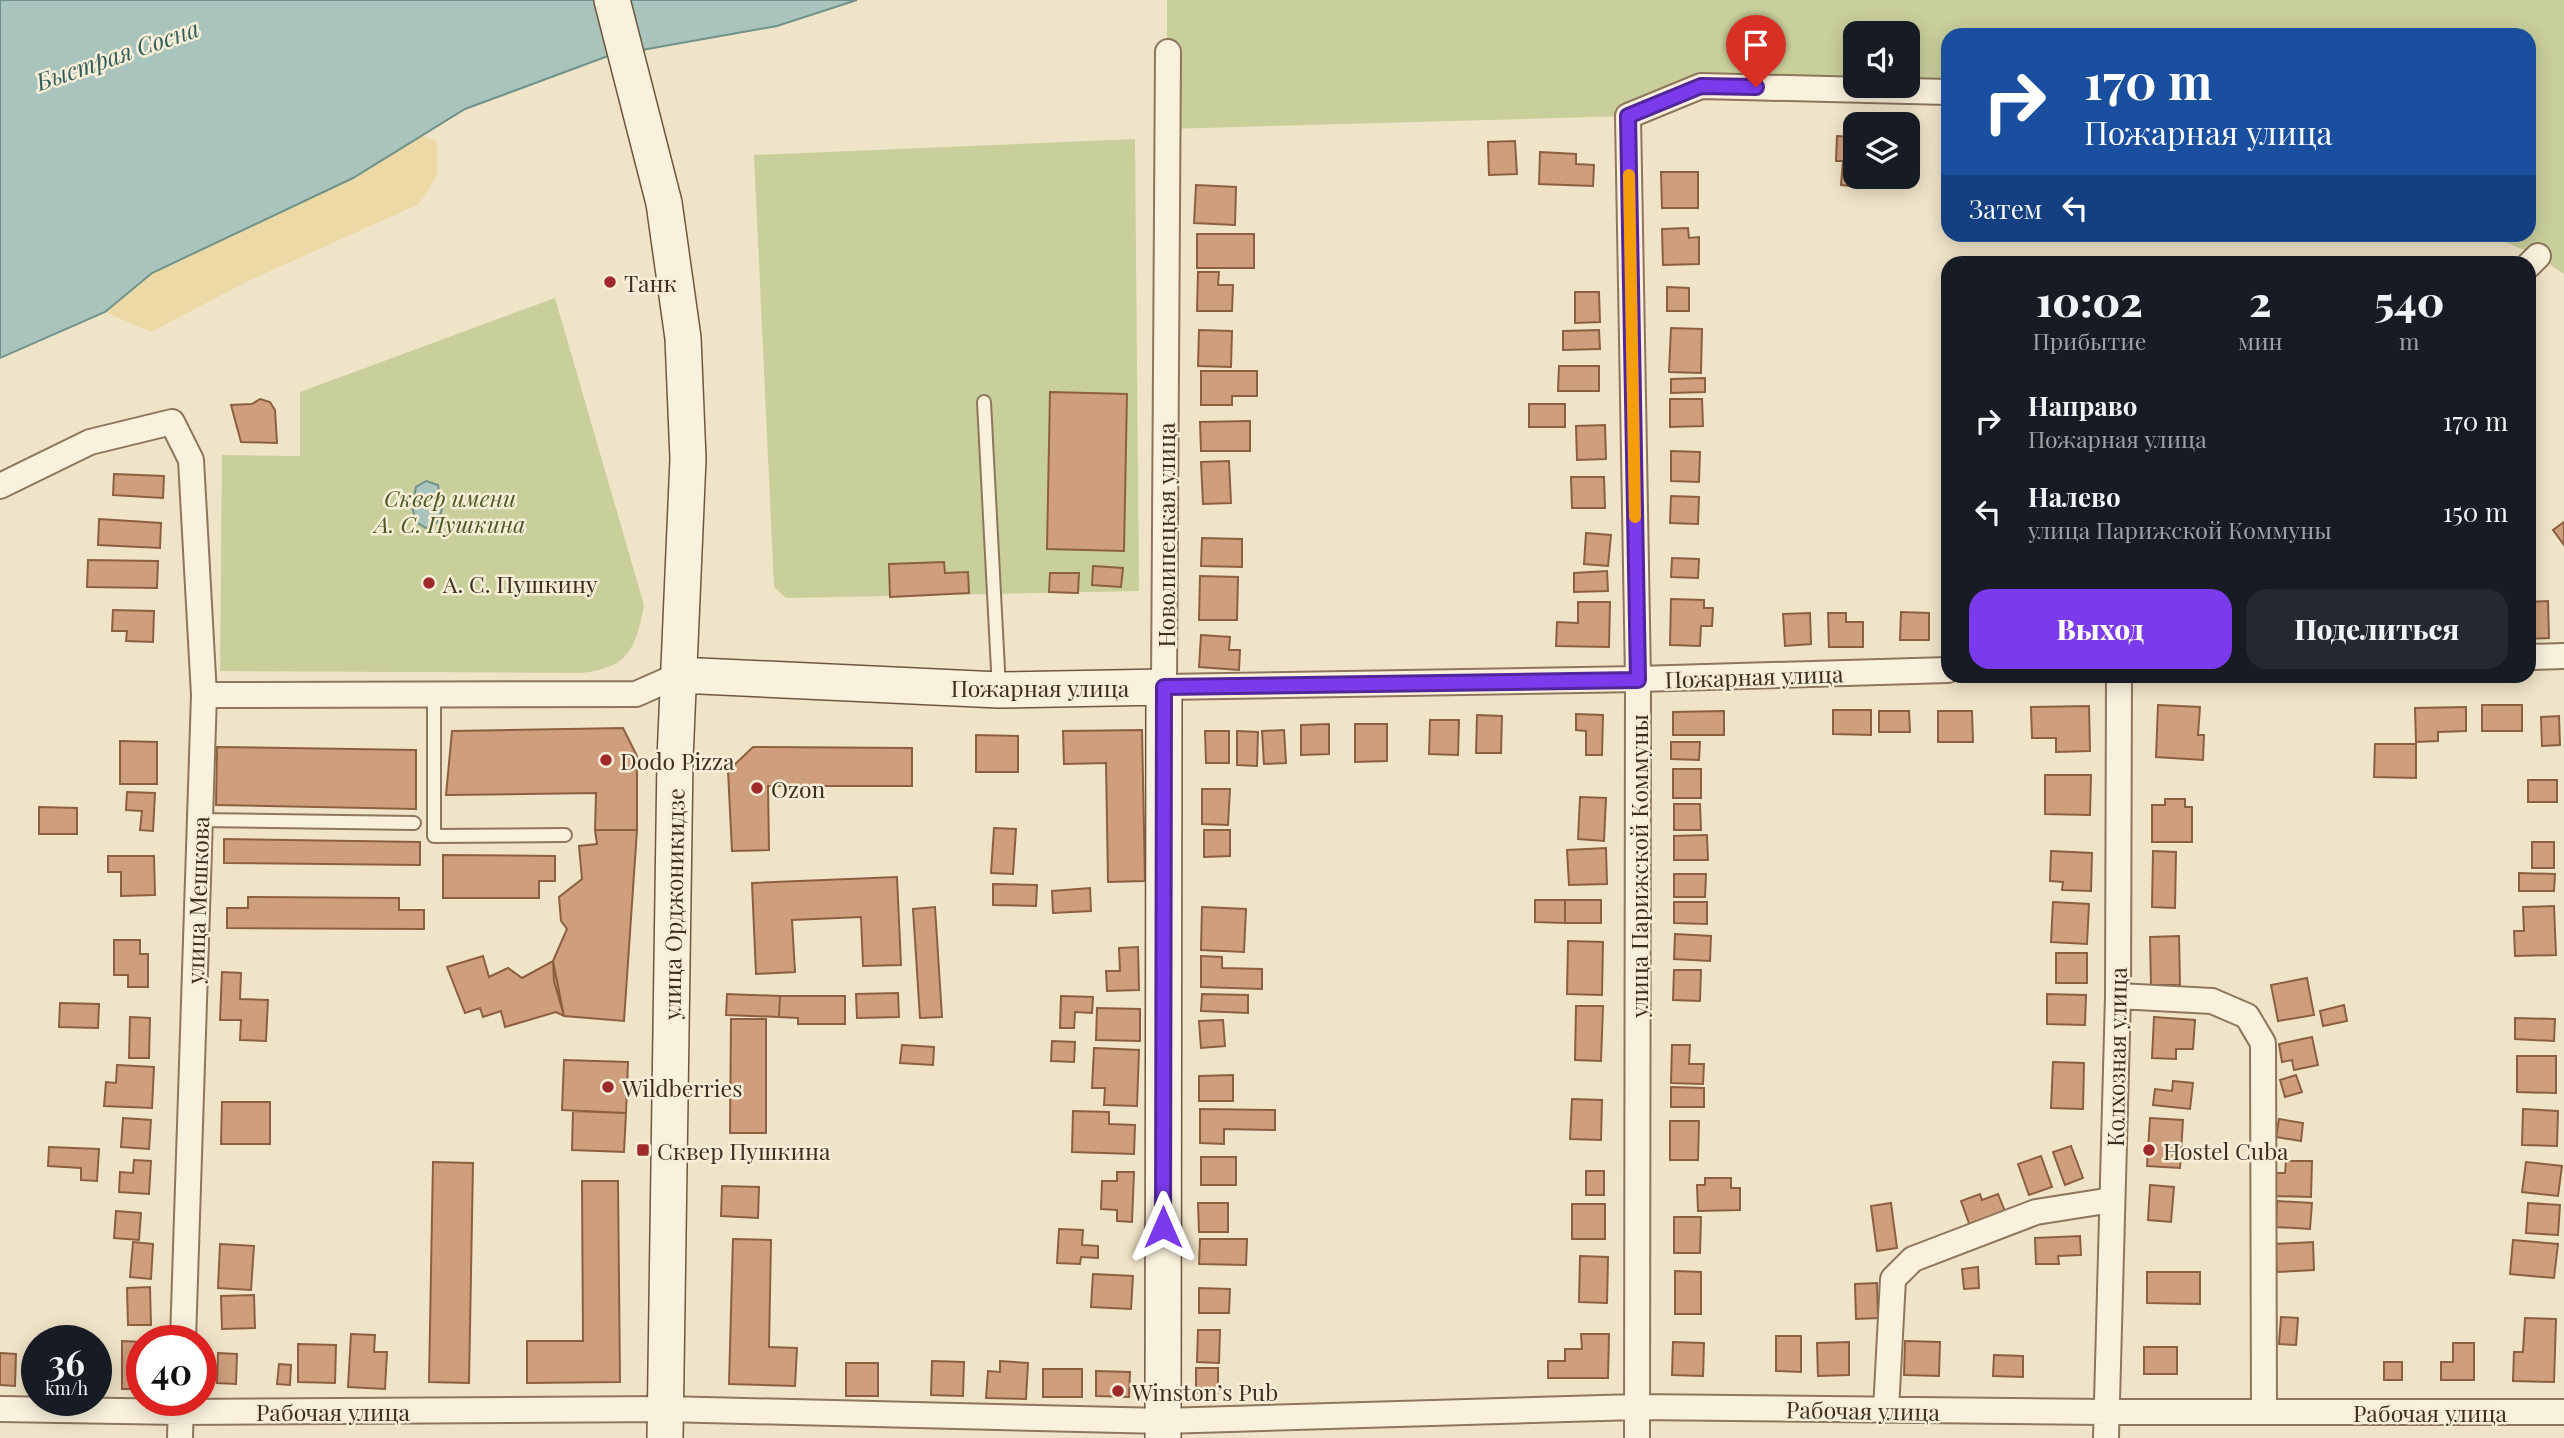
<!DOCTYPE html>
<html lang="ru">
<head>
<meta charset="utf-8">
<style>
  :root { --surface:#171b24; --page:#242831; --text:#f1f3f6; --muted:#9ea1a6; --accent:#7c3aed }
  body { margin:0; font-family:"Playfair Display",serif; background:var(--page); color:var(--text); height:100vh; display:flex; flex-direction:column; font-size:26px; white-space:nowrap }
  * { box-sizing:border-box; margin:0 }
  p { font-size:23px; color:var(--muted) }
  .icon { flex:none; width:38px; height:38px; fill:none; stroke:currentColor; stroke-width:2; stroke-linecap:round; stroke-linejoin:round }
  .map { position:relative; flex:1; overflow:hidden }
  .sheet { position:absolute; left:1941px; top:256px; width:595px; height:427px; display:flex; flex-direction:column; background:var(--surface); border-radius:21px; box-shadow:0 4px 18px #0003 }
  .sheet>* { flex:none }
  .top-card { position:absolute; left:1941px; top:28px; width:595px; height:214px; border-radius:21px; box-shadow:0 4px 18px #0003; background:#1a4fa0; color:#fff; overflow:hidden }
  .buttons { position:absolute; left:1843px; top:21px; display:grid; gap:14px }
  .buttons a { display:grid; place-items:center; width:77px; height:77px; border-radius:14px; background:var(--surface); box-shadow:0 4px 18px #0003; font-size:35px }
  .speed { position:absolute; left:21px; top:1325px; display:flex; gap:14px; font-size:35px; font-weight:700; text-align:center }
  .speed>* { display:grid; place-content:center; width:91px; height:91px; border-radius:50%; background:var(--surface); box-shadow:0 4px 18px #0003; line-height:1 }
  .speed small { font-size:18px; font-weight:400 }
  .speed .limit { border:10px solid #d22; background:#fff; color:#111 }
  .pin { position:absolute; display:grid; place-items:center; width:60px; height:60px; color:#fff; margin:-72px -30px; border-radius:50% 50% 50% 0; rotate:-45deg; box-shadow:0 0 7px #0007 }
  .pin .icon { rotate:45deg }
  .me { position:absolute; width:77px; margin:-38px; rotate:0deg; stroke-linejoin:round; filter:drop-shadow(0 0 5px #0008) }
  .turn { display:flex; align-items:center; gap:24px; height:147px; padding:0 28px; font-size:32px }
  .turn .icon { width:91px; height:91px; stroke-width:2.5 }
  .turn b { display:block; font-size:49px; line-height:60px }
  .then { display:flex; align-items:center; height:66px; padding:0 28px; background:#0003; gap:14px; font-size:26px }
  .eta { display:flex; justify-content:space-evenly; align-items:center; height:119px; text-align:center }
  .eta b { font-size:42px; font-weight:800; line-height:49px }
  .action { display:flex; gap:14px; margin-top:auto; padding:14px 28px }
  .action a { flex:1; height:80px; border-radius:21px; background:var(--accent); color:#fff; font-size:28px; font-weight:800; line-height:80px; text-align:center }
  .action a+a { background:var(--page); color:var(--text) }
  ul { padding:0; list-style:none }
  li { display:flex; align-items:center; gap:21px; height:91px; padding:0 28px }
  li div { flex:1 }
  li b { display:block; font-size:26px }
  li em { font-style:normal }
  .map>svg:first-child { display:block }
  .green { fill:#c9cf9b; fill-rule:evenodd }
  .sand { fill:#ecd9a5 }
  .water { fill:#a9c4bc; stroke:#6f938a; stroke-width:2 }
  .building { fill:#cf9f7d; stroke:#8d5f41; stroke-width:2 }
  .lines { fill:none; stroke-linecap:round; stroke-linejoin:round }
  .lane-casing { stroke:#8d765c; stroke-width:16 }
  .street-casing { stroke:#8d765c; stroke-width:28 }
  .secondary-casing { stroke:#6f573f; stroke-width:38 }
  .lane { stroke:#faf1dc; stroke-width:12 }
  .street { stroke:#faf1dc; stroke-width:24 }
  .secondary { stroke:#faf1dc; stroke-width:35 }
  .route-casing { stroke:#51269a; stroke-width:18 }
  .route { stroke:#7c3aed; stroke-width:12 }
  .slow { stroke:#f59e0b; stroke-width:12 }
  .poi-dot { fill:#9e2a2b; stroke:#f7eed8; stroke-width:2.5 }
  .labels { text-anchor:middle; dominant-baseline:central; stroke-width:5; stroke-linejoin:round; paint-order:stroke }
  .poi-label { font-size:23px; fill:#3d2e20; stroke:#f7eed8; text-anchor:start }
  .park-label { font-size:23px; font-style:italic; fill:#4d5a26; stroke:#f7eed8 }
  .street-label { font-size:23px; fill:#3d2e20; stroke:#f7eed8 }
  .water-label { font-size:24px; font-style:italic; fill:#2f5d5a; stroke:#f7eed8 }
</style>
</head>
<body>
<div class="map">
<svg width="2564" height="1438" viewBox="0 0 2564 1438">
  <rect width="100%" height="100%" fill="#f0e4c8"/>
  <!-- green -->
  <path class="green" d="M1167,0H2564V274L2538,256L2489,235L2529,234V35H1948V92L1701,86L1628,116L1167,129ZM1855,33H1908V86H1855Z
    M1135,139L1139,591L786,598L774,587L754,155Z
    M555,298L644,605C636,648 629,668 581,673L220,671L222,455L300,456V392Z"/>
  <!-- sand -->
  <path class="sand" d="M422,136L437,141V175L419,204L250,280L151,332L105,312L152,273L353,178Z"/>
  <!-- water -->
  <path class="water" d="M0,0H857L777,26L608,56L465,109L353,178L152,273L105,312L0,358Z
    M426,481L438,485L442,509L438,522L426,528L416,522L412,506L416,487Z"/>
  <!-- building -->
  <path class="building" d="M1837,136L1855,137V177H1863L1862,187L1841,185L1843,161H1836Z
    M1515,141L1517,174L1489,175L1488,142Z
    M1540,152L1576,154V164L1594,165L1593,186L1539,184Z
    M1908,153L1916,155L1907,185L1878,177H1908Z
    M1661,172H1698V208H1662Z
    M1196,185L1236,187L1235,225L1194,223Z
    M1688,228L1689,238L1699,237V264L1663,265L1662,229Z
    M1197,234H1254V268H1197Z
    M1198,272H1219L1218,285H1233L1232,311H1197Z
    M1667,287L1689,288V311H1667Z
    M1575,292H1599L1600,322L1575,323Z
    M1671,328L1702,329L1701,373L1669,372Z
    M1199,330L1232,331L1231,367L1198,366Z
    M1599,330L1600,349L1563,350V331Z
    M1559,366H1599V391H1558Z
    M1201,371H1257V396H1232V405H1201Z
    M1705,378V392L1671,393V379Z
    M1050,392L1127,394L1124,551L1047,549Z
    M260,399L270,402L275,410L277,443L241,442L231,405L252,404Z
    M1670,399H1702L1703,426L1670,427Z
    M1529,404H1565V427H1529Z
    M1250,421V451H1201L1200,422Z
    M1605,425L1606,459L1577,460L1576,426Z
    M1671,451L1700,452L1699,482L1671,481Z
    M1229,461L1231,503L1203,504L1201,462Z
    M114,474L164,476L163,498L113,495Z
    M1571,477H1604L1605,508H1572Z
    M1671,496L1699,497L1698,524L1670,523Z
    M99,519L161,523L160,548L98,545Z
    M2564,522V545L2553,530Z
    M1586,533L1611,535L1608,566L1584,564Z
    M1202,538L1242,539V567L1201,566Z
    M1672,558L1699,559L1698,578L1671,577Z
    M88,560L158,561L157,588L87,587Z
    M944,562L945,573L968,572L969,593L890,597L889,564Z
    M1093,566L1123,568L1121,587L1092,585Z
    M1607,571L1608,591L1574,592V573Z
    M1050,573H1079L1078,593L1049,592Z
    M1200,576L1238,577L1237,620H1199Z
    M1671,599L1704,600V608H1713L1712,626H1701L1700,646L1670,645Z
    M2548,601L2549,638L2529,639V602Z
    M1578,602H1610L1609,647L1556,646L1557,622L1578,623Z
    M113,610L154,611L153,642L126,641L127,631H112Z
    M1901,612L1929,613V640H1900Z
    M1810,613L1811,644L1785,646L1783,614Z
    M1828,613H1846V622H1863V647H1829Z
    M1201,635L1230,637L1229,650H1240L1239,670L1199,667Z
    M2158,705L2200,707L2198,735H2204L2203,760L2156,757Z
    M2482,705H2522V731H2482Z
    M2089,706L2090,751L2056,752V738H2032L2031,707Z
    M2466,707V731L2438,732V741L2416,742L2415,708Z
    M1833,710H1871V735L1833,734Z
    M1724,711V735H1673V712Z
    M1879,711H1909L1910,732H1879Z
    M1938,711H1972L1973,742H1938Z
    M1576,714L1603,715L1602,755H1586V731L1576,730Z
    M1477,715L1502,716L1501,753H1476Z
    M2559,716L2560,745L2542,746L2541,717Z
    M1430,720H1459L1458,755L1429,754Z
    M1329,724V754L1301,755V725Z
    M1355,724H1387V761L1355,762Z
    M623,728L637,756V830H595L596,793L446,795L452,731Z
    M1142,730L1145,881L1108,882L1106,763L1064,764L1063,731Z
    M1284,730L1286,763L1264,764L1262,731Z
    M1205,731H1229V763H1206Z
    M1237,731L1258,732L1257,766L1237,765Z
    M976,735L1018,736V772H976Z
    M120,741L157,742V784H120Z
    M1671,742H1700L1699,760L1671,759Z
    M2375,744H2416V778L2374,777Z
    M217,747L416,750V809L216,805Z
    M753,747L912,748V786H768L769,850L732,851L728,771Z
    M1673,769H1701V798H1673Z
    M2045,775H2091L2090,815L2045,814Z
    M2528,780H2557V802H2528Z
    M1202,789H1230L1228,825L1202,824Z
    M127,792L155,793L153,831L140,830L142,811L126,810Z
    M1580,797L1606,798L1604,841L1578,839Z
    M2165,799H2185V807H2192V842H2152V805H2165Z
    M1674,804H1700L1701,830H1674Z
    M39,807L77,808V834H39Z
    M994,828L1016,829L1013,874L991,873Z
    M595,830H637L624,1021L564,1016L554,981L553,961L567,929L561,921L559,897L582,879L579,846L597,844Z
    M1204,830H1230V856L1204,857Z
    M1707,835L1708,860H1674V836Z
    M224,839L420,842V865L224,863Z
    M2532,842H2554V868H2532Z
    M1606,848L1607,884L1569,885L1567,850Z
    M2051,851L2092,853L2091,891L2062,890L2063,882L2050,881Z
    M2153,851L2176,852L2175,908L2152,907Z
    M443,855L555,856V881H539V898H443Z
    M108,856H154L155,895L121,896V872H108Z
    M2519,873L2555,874L2554,891H2519Z
    M1674,874H1706L1705,897H1674Z
    M897,877L901,965L863,966L861,917L792,920L795,972L756,974L752,883Z
    M993,884L1037,885L1036,906L993,905Z
    M1090,888L1091,911L1053,913L1052,891Z
    M248,897L399,898V910H424V929L227,928V908H248Z
    M1535,900H1565V923L1535,922Z
    M1565,900H1601V923H1565Z
    M1674,902H1707V924L1674,923Z
    M2053,902L2089,904L2087,944L2051,942Z
    M2554,906L2556,955L2515,956L2514,931H2524L2523,907Z
    M935,907L942,1017L920,1018L913,909Z
    M1202,907L1246,909L1244,952L1201,950Z
    M1675,934L1711,936L1710,961L1674,959Z
    M2179,936L2180,985H2151L2150,937Z
    M114,940H140V954H148V987H128V975H114Z
    M1568,941L1603,942L1602,995L1567,994Z
    M1138,947L1139,990L1107,991L1106,971H1120L1119,948Z
    M2056,953H2087V983H2056Z
    M483,956L489,977L508,968L522,978L553,961L564,1016L556,1012L505,1027L501,1011L483,1017L480,1008L465,1013L447,967Z
    M1201,956L1222,957V968L1262,969V989L1201,987Z
    M1674,970H1701L1700,1001L1673,1000Z
    M222,972L241,973L240,999L268,1000L266,1041L240,1040L241,1020H220Z
    M2307,978L2314,1015L2278,1021L2271,985Z
    M898,993L899,1017L857,1018L856,994Z
    M727,994L780,996L779,1017L726,1015Z
    M1202,994L1248,995V1013L1201,1011Z
    M2047,994L2086,995L2085,1025L2047,1024Z
    M780,996H845V1024H798V1018L779,1017Z
    M1061,996L1093,997L1092,1013L1075,1012L1074,1028H1060Z
    M60,1003L99,1004L98,1028L59,1027Z
    M2344,1005L2347,1021L2323,1026L2320,1011Z
    M1576,1006H1603L1601,1061L1575,1060Z
    M1097,1008L1140,1009V1041L1096,1040Z
    M130,1017L150,1018L149,1058H129Z
    M2154,1017L2195,1020L2193,1049H2176V1059L2152,1058Z
    M2515,1018L2555,1019L2554,1041L2515,1039Z
    M731,1019H766V1133H730Z
    M1223,1020L1225,1046L1201,1048L1199,1021Z
    M2312,1037L2318,1065L2294,1070L2292,1060L2282,1062L2279,1044Z
    M1052,1041L1075,1042L1074,1062L1051,1061Z
    M902,1045L934,1047L933,1065L900,1063Z
    M1672,1045H1690L1689,1064H1704L1703,1084L1671,1083Z
    M1094,1048L1139,1050L1137,1106L1104,1105L1105,1088H1092Z
    M2517,1056H2556V1093L2517,1092Z
    M564,1060L628,1062L626,1113L562,1110Z
    M2053,1062L2084,1063L2083,1109L2051,1108Z
    M117,1065L154,1067L152,1108L104,1106L106,1082L116,1083Z
    M1233,1075V1101H1199V1076Z
    M2296,1075L2302,1092L2285,1097L2280,1080Z
    M2173,1081L2193,1083L2190,1109L2153,1105L2155,1089L2172,1091Z
    M1671,1087L1704,1088V1107H1671Z
    M1572,1099L1602,1100L1601,1140L1570,1139Z
    M222,1102H270V1144H221Z
    M1200,1109L1275,1110V1130L1224,1129V1144L1200,1143Z
    M2523,1109L2558,1111L2557,1146L2522,1145Z
    M573,1111L626,1113L624,1152L572,1150Z
    M1073,1111L1109,1112V1124L1135,1125L1134,1154L1072,1152Z
    M123,1118L151,1120L149,1149L121,1147Z
    M2150,1118L2183,1120L2180,1168L2147,1166Z
    M2279,1119L2303,1123L2301,1141L2276,1137Z
    M1670,1121H1699L1698,1160H1670Z
    M2071,1146L2083,1178L2065,1185L2053,1152Z
    M49,1147L99,1149L97,1181L81,1180V1168L48,1166Z
    M2041,1156L2052,1187L2029,1195L2018,1164Z
    M1201,1157H1236V1185H1201Z
    M134,1160L151,1161L149,1194L119,1192L120,1172L133,1173Z
    M2286,1161H2312L2311,1197L2274,1196L2275,1173H2285Z
    M433,1162L473,1163L469,1383L429,1382Z
    M2526,1162L2562,1166L2558,1196L2522,1192Z
    M1586,1171H1604V1195H1586Z
    M1117,1172H1134L1132,1222L1117,1221V1210L1101,1209L1102,1181H1117Z
    M1705,1178H1731V1188H1740V1210L1698,1211L1697,1185H1705Z
    M582,1181H618L620,1382L527,1383V1341H583Z
    M2150,1185L2174,1187L2171,1222L2148,1220Z
    M722,1186L759,1187L758,1218L721,1216Z
    M1980,1194L1982,1200L1998,1194L2006,1214L1970,1226L1961,1201Z
    M2277,1201L2312,1203L2310,1229L2276,1227Z
    M1198,1203H1228V1232H1199Z
    M1891,1203L1897,1248L1877,1251L1871,1206Z
    M2528,1203L2560,1205L2558,1235L2526,1233Z
    M1572,1204H1605V1239H1572Z
    M116,1211L141,1213L139,1240L114,1238Z
    M1674,1217H1701L1700,1253H1674Z
    M1059,1229L1083,1230L1082,1245L1098,1246V1258L1081,1257L1080,1264L1057,1263Z
    M2080,1236L2081,1255L2058,1256L2059,1264H2036L2035,1238Z
    M733,1239L771,1240L769,1347L797,1348L795,1386L729,1384Z
    M1200,1239H1247L1246,1265L1199,1264Z
    M2513,1240L2558,1244L2554,1278L2510,1274Z
    M133,1242L153,1244L151,1279L130,1277Z
    M2313,1242L2314,1270L2277,1272L2275,1244Z
    M220,1244L254,1246L251,1290L218,1288Z
    M1580,1256L1608,1257L1607,1303L1579,1302Z
    M1978,1267L1979,1288L1964,1289L1962,1269Z
    M1675,1271L1701,1272V1314H1675Z
    M2147,1272H2200V1304L2147,1303Z
    M1093,1274L1133,1276L1131,1309L1091,1307Z
    M1877,1283L1878,1318L1856,1319L1855,1284Z
    M150,1287L151,1325H128L127,1288Z
    M1199,1288L1230,1289L1229,1313H1199Z
    M254,1295L255,1328L222,1329L221,1296Z
    M2281,1317L2298,1318L2296,1345L2279,1344Z
    M2525,1318L2556,1319L2554,1382L2513,1381L2514,1352H2523Z
    M1198,1330H1220L1219,1363L1197,1362Z
    M351,1334L375,1335L374,1352H387L385,1389L348,1387Z
    M1581,1334H1609L1608,1378H1548V1361H1565V1349H1582Z
    M1776,1336H1801V1372L1776,1371Z
    M122,1341L142,1342V1389H122Z
    M1905,1341L1940,1342L1939,1376L1904,1375Z
    M1673,1342L1704,1343L1703,1376L1672,1375Z
    M1849,1342V1375L1818,1376L1817,1343Z
    M2453,1343H2474V1380H2441V1362H2453Z
    M298,1344L336,1345L335,1383L298,1382Z
    M2144,1347H2177V1374H2144Z
    M0,1353L16,1354L15,1386L0,1385Z
    M218,1353L237,1354L236,1384L217,1383Z
    M1994,1355L2023,1356V1377L1993,1376Z
    M932,1361L964,1362L963,1396L931,1395Z
    M1000,1361L1028,1363L1026,1399L986,1398L988,1371L1000,1372Z
    M2384,1362H2402V1380H2384Z
    M846,1363H878V1396H846Z
    M279,1364L291,1365L290,1385L277,1384Z
    M1196,1368H1218V1393H1196Z
    M1043,1369H1082V1397H1043Z
    M1096,1371L1130,1372L1129,1397L1096,1396Z"/>
  <g class="lines">
    <defs>
      <path id="lane" d="M984,402L999,689
        M434,693V836L565,835
        M200,820L414,823"/>
      <path id="street" d="M1168,52L1164,687L1638,679L1948,670
        M2529,265L2538,256
        M0,486L90,442L172,422L191,460L204,695L183,1340
        M2529,657L2564,656
        M204,695L636,694L679,675
        M2118,996L2212,1001L2247,1016L2263,1043L2264,1412
        M0,1409L180,1412L665,1409L1163,1421L1637,1407L2106,1412H2564
        M1886,1410L1893,1279L1913,1259L2036,1212L2112,1200
        M180,1438L181,1400
        M1637,1438L1638,679L1628,116L1701,86L1948,92
        M2106,1438L2118,996L2119,676"/>
      <path id="secondary" d="M612,0L664,203L683,338L688,459L675,759L665,1438
        M679,675L999,690L1164,687L1163,1438"/>
    </defs>
    <!-- lane casing -->
    <use href="#lane" class="lane-casing"/>
    <!-- street casing -->
    <use href="#street" class="street-casing"/>
    <!-- secondary casing -->
    <use href="#secondary" class="secondary-casing"/>
    <!-- lane -->
    <use href="#lane" class="lane"/>
    <!-- street -->
    <use href="#street" class="street"/>
    <!-- secondary -->
    <use href="#secondary" class="secondary"/>
  </g>
  <g class="lines">
    <defs>
      <path id="route" d="M1163,1227L1164,687L1638,680L1628,116L1701,86L1756,87"/>
    </defs>
    <!-- route casing -->
    <use href="#route" class="route-casing"/>
    <!-- route -->
    <use href="#route" class="route"/>
    <!-- slow -->
    <path class="slow" d="M1629,175L1635,517"/>
  </g>
  <!-- markers -->
  <g class="poi-dot">
    <circle cx="610" cy="282" r="7"/>
    <circle cx="429" cy="583" r="7"/>
    <circle cx="606" cy="760" r="7"/>
    <circle cx="757" cy="788" r="7"/>
    <circle cx="608" cy="1087" r="7"/>
    <rect x="636" y="1143" width="14" height="14" rx="3.5"/>
    <circle cx="2149" cy="1150" r="7"/>
    <circle cx="1118" cy="1391" r="7"/>
  </g>
  <g class="labels">
    <!-- poi labels -->
    <g class="poi-label">
      <text x="624" y="282">Танк</text>
      <text x="443" y="583">А. С. Пушкину</text>
      <text x="620" y="760">Dodo Pizza</text>
      <text x="771" y="788">Ozon</text>
      <text x="622" y="1087">Wildberries</text>
      <text x="657" y="1150">Сквер Пушкина</text>
      <text x="2163" y="1150">Hostel Cuba</text>
      <text x="1132" y="1391">Winston’s Pub</text>
    </g>
    <!-- park labels -->
    <g class="park-label">
      <text x="450" y="497">Сквер имени<tspan x="450" dy="26">А. С. Пушкина</tspan></text>
    </g>
    <!-- street labels -->
    <g class="street-label">
      <text transform="translate(1165 535) rotate(-90)">Новолипецкая улица</text>
      <text transform="translate(1754 676) rotate(-2)">Пожарная улица</text>
      <text x="1040" y="687">Пожарная улица</text>
      <text transform="translate(1638 866) rotate(-90)">улица Парижской Коммуны</text>
      <text transform="translate(197 900) rotate(-88)">улица Мешкова</text>
      <text transform="translate(673 904) rotate(-89)">улица Орджоникидзе</text>
      <text transform="translate(2116 1057) rotate(-89)">Колхозная улица</text>
      <text transform="translate(1863 1410) rotate(1)">Рабочая улица</text>
      <text x="333" y="1411">Рабочая улица</text>
      <text x="2430" y="1412">Рабочая улица</text>
    </g>
    <!-- water labels -->
    <g class="water-label">
      <text transform="translate(117 54) rotate(-19)">Быстрая Сосна</text>
    </g>
  </g>
</svg>
<div class="buttons">
<a><svg class="icon" aria-label="sound" viewBox="0 0 24 24"><path d="M4 9h4l5-4v14l-5-4H4zM17 9q2 3 0 6"/></svg></a>
<a><svg class="icon" aria-label="layers" viewBox="0 0 24 24"><path d="M12 4l9 5-9 5-9-5zM3 14l9 5 9-5"/></svg></a>
</div>
<div class="speed"><div>36<small>km/h</small></div><div class="limit">40</div></div>
<div class="pin" style="left:1756px;top:87px;background:#d93025"><svg class="icon" aria-label="arrive" viewBox="0 0 24 24"><path d="M6 21V4h12l-3 4 3 4H6"/></svg></div>
<svg class="me" style="left:1163px;top:1227px" viewBox="-20 -20 40 40"><path d="M0-17L14 15 0 8-14 15z" fill="#7c3aed" stroke="#fff" stroke-width="4"/></svg>
<div class="top-card">
<div class="turn"><svg class="icon" aria-label="right" viewBox="0 0 24 24"><path d="M7 20v-9h11M14 6l5 5-5 5"/></svg><div><b>170 m</b>Пожарная улица</div></div>
<div class="then">Затем<svg class="icon" aria-label="left" viewBox="0 0 24 24"><path d="M17 20v-9H6M10 6l-5 5 5 5"/></svg></div>
</div>
<section class="sheet">
<div class="eta">
<div><b>10:02</b><p>Прибытие</p></div>
<div><b>2</b><p>мин</p></div>
<div><b>540</b><p>m</p></div>
</div>
<ul>
<li><svg class="icon" aria-label="right" viewBox="0 0 24 24"><path d="M7 20v-9h11M14 6l5 5-5 5"/></svg><div><b>Направо</b><p>Пожарная улица</p></div><em>170 m</em></li>
<li><svg class="icon" aria-label="left" viewBox="0 0 24 24"><path d="M17 20v-9H6M10 6l-5 5 5 5"/></svg><div><b>Налево</b><p>улица Парижской Коммуны</p></div><em>150 m</em></li>
</ul>
<div class="action"><a>Выход</a><a>Поделиться</a></div>
</section>
</div>
</body>
</html>
